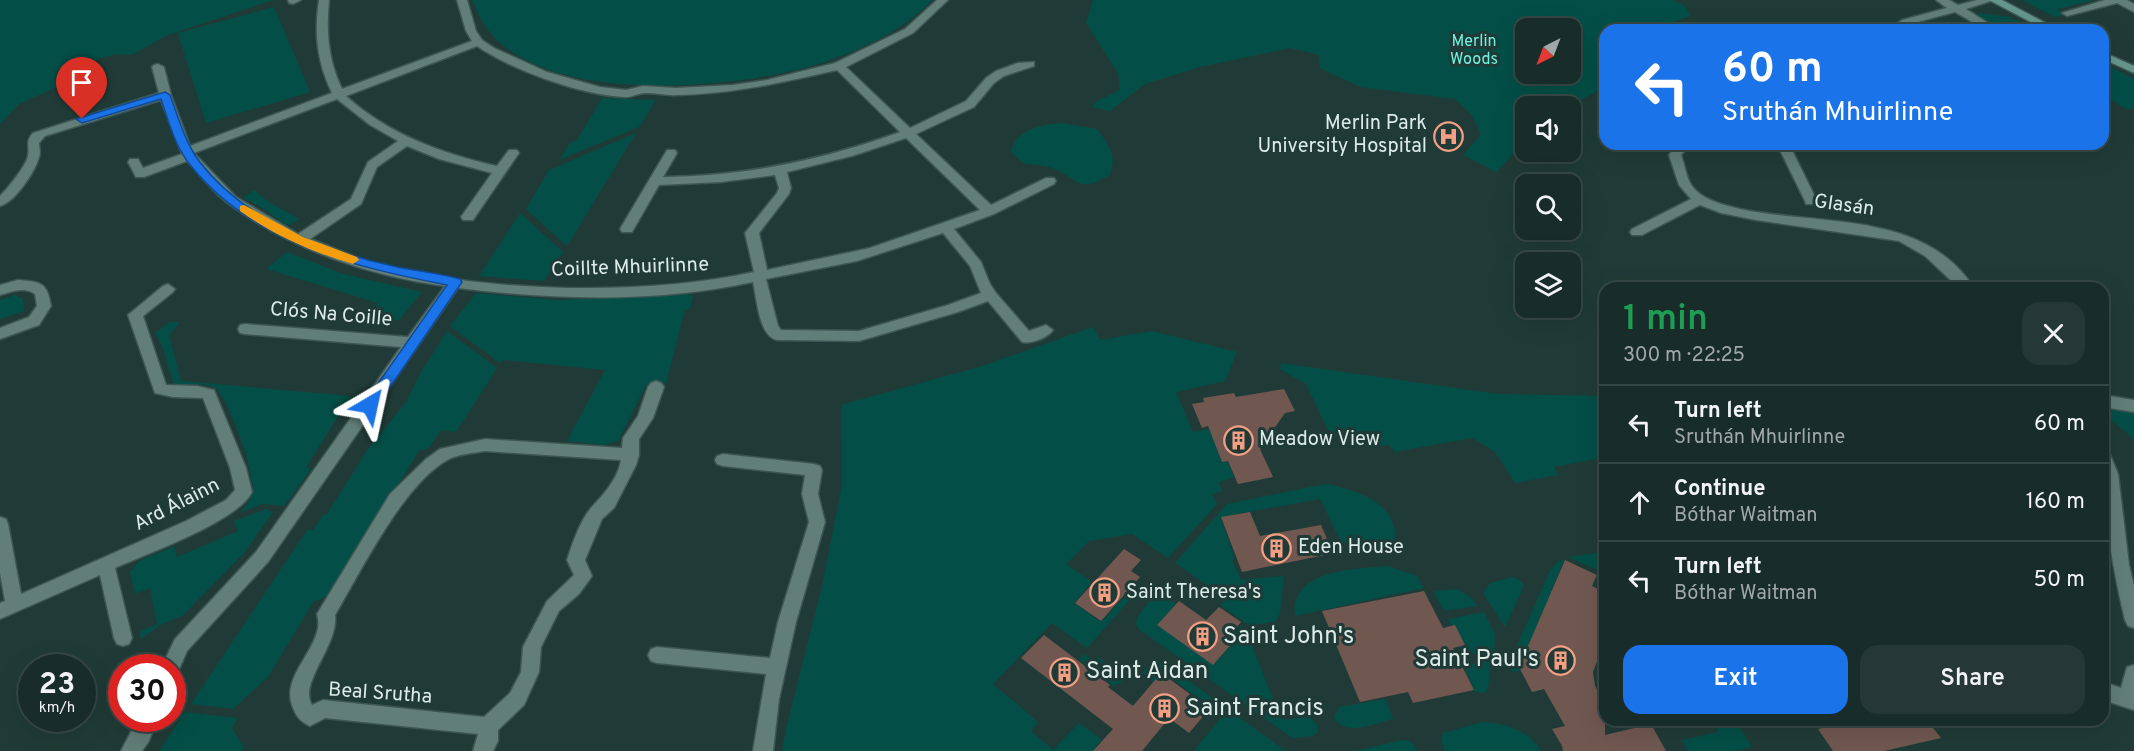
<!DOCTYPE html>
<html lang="en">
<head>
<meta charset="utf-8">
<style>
  :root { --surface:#182c29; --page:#253835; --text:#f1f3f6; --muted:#9fa7a8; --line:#364846; --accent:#1a73e8 }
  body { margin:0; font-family:Overpass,sans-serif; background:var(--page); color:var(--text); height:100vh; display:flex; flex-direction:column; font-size:22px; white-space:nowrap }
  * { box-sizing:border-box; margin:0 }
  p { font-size:20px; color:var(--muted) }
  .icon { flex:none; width:33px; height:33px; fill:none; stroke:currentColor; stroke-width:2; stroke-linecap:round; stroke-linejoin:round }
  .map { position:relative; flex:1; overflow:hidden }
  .side { position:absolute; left:1599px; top:282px; width:510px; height:444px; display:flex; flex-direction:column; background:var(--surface); border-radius:18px; box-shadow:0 6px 24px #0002,0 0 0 2px var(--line) }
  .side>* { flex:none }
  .guide { position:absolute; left:1599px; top:24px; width:510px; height:126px; border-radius:18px; box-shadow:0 6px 24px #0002,0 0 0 2px var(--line); background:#1a73e8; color:#fff; overflow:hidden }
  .needle { width:39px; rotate:222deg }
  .buttons { position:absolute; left:1515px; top:18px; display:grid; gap:12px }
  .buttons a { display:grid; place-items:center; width:66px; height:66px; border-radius:12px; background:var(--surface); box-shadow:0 6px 24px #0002,0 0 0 2px var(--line); font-size:30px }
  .speed { position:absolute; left:18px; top:654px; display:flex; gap:12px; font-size:30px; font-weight:700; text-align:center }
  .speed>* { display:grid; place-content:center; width:78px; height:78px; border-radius:50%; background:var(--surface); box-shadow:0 6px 24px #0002,0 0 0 2px var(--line); line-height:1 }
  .speed small { font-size:15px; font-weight:400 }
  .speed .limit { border:9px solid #d22; background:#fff; color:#111 }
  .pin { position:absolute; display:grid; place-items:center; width:51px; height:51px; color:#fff; margin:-62px -26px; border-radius:50% 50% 50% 0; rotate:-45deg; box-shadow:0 0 6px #0007 }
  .pin .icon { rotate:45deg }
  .me { position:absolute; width:66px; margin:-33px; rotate:36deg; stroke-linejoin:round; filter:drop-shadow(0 0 4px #0008) }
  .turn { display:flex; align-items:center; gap:21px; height:126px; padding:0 24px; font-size:27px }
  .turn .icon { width:78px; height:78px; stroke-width:2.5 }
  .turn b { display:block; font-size:42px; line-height:51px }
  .round { display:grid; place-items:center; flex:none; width:63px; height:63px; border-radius:18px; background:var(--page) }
  .headline { display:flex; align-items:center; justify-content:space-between; height:102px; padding:0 24px }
  h1 { font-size:36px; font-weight:600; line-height:45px; color:#1e9e55 }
  .cta { display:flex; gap:12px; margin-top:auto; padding:12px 24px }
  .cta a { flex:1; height:69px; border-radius:18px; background:var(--accent); color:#fff; font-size:24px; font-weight:600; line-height:69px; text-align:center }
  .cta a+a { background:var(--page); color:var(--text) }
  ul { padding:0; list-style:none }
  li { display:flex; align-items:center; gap:18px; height:78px; padding:0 24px; border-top:2px solid var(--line) }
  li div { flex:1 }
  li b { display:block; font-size:22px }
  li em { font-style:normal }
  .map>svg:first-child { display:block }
  .green { fill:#034f47; fill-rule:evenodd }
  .building { fill:#705851 }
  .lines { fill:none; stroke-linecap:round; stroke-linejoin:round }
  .minor-casing { stroke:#3e5653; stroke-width:3 }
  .secondary-casing { stroke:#3e5653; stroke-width:3 }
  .minor { fill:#617e79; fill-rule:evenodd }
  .secondary { fill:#65968e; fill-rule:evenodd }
  .route { fill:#1a73e8; stroke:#114b97; stroke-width:1.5 }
  .slow { fill:#f59e0b }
  .labels { text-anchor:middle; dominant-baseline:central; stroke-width:6; stroke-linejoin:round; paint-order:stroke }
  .far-park-label { font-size:16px; fill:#6ef2e0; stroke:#203b37 }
  .poi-label { font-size:20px; fill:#dcebe8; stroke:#203b37; text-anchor:start }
  .street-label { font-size:20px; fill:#dcebe8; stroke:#203b37 }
  .near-poi-label { font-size:24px; fill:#dcebe8; stroke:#203b37; text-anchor:start }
</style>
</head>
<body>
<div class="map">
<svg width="2134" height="751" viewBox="0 0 2134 751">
  <rect width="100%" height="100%" fill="#203b37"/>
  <!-- green -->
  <path class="green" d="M0,0H273L168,35L131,55L115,54L86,63L66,83L19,104L0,124Z
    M473,0H932C904,30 861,50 822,63C737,90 505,114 473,0Z
    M1093,0H1673L1684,5L1691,16L1662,26L1661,30H1605V87L1570,106H1526L1525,142L1496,172L1463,155L1481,134L1471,114L1455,99L1360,87L1320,68L1319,55L1290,48L1200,67L1145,84L1110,111L1092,107L1097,101L1120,90L1118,73L1086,23ZM1526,28H1570V74H1526Z
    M2022,0H2095L2057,9L2064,15L2055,17Z
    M274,7L310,92L206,123L178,33Z
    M1980,13L2010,17L2035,30H2001L1976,17Z
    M2103,63L2134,79V109L2124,108L2103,94Z
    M602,98L656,100L639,127L559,160L570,143L577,140Z
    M1062,123L1097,129C1109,145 1118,157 1109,176C1078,192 1082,182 1057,170C1046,165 1035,164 1024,164L1011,152C1015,129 1044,124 1062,123Z
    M636,133L567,246L526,209L549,170Z
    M254,190L269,202L299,219L287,226L264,209L243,198Z
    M520,213L563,252L544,281L479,276Z
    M287,252L343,274L422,292L399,320L366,318L378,303L266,269Z
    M476,293L556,300L685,294L693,296L690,309H685L666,383L646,385L618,441L603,445L567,441L605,370L502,360L500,363L450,326Z
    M15,295L23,299L24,311L0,319V300Z
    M170,322H180L169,335L181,381L351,396L306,467L311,469L284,506L263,504L239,513C246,507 251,500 253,490C255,474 228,396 215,388C203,381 187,387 174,385L162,345L155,333Z
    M1093,327L1100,340L1152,331L1237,352L1225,381L1176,392L1193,432L1214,428L1221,446L1216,448L1222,462L1228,461L1234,477L1219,482L1222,491L1212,494L1217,504L1168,558L1132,534L1089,541L1066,564L1092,582L1074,603L1101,622L1128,593L1133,596L1087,648L1052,623L993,684L1038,722L1031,731L1053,750L1079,723L1102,740L1096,746L1102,751H782L786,729L822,586L842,486L841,405L982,366Z
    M447,331L497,368L456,432L441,430L429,448L419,451L329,596L314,601L267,678L233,709L191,704L307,530H313L323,515L327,514L368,449L406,402L421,372Z
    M1281,363L1497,394L1605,396V457L1554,467L1558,475L1515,483L1495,452L1476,440L1471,438L1395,452L1389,445L1358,446L1333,435L1327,428L1306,384L1280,369Z
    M2103,409L2134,413V439L2103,413Z
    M1325,484C1343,487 1368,494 1382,507C1394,518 1405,546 1382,551C1368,554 1355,543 1341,542L1320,499L1220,517L1235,559L1232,560L1241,580L1284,576L1280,613L1276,621L1250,626L1220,605L1224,601V597L1175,563L1227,504Z
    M266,509L273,512L244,553L182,616L160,625L141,639L140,631L157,624L150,588L135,594L130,572L139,561L174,546L177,557L238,531L234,521Z
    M1605,552V573L1568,557Z
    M1564,560L1551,591L1560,595L1553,612L1544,608L1535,629L1544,633L1536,653L1526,649L1518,666L1520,671L1512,672L1510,661L1550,571L1558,561Z
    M1388,566L1417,576L1424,588L1295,616C1290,569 1356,569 1388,566Z
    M1514,577L1522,582L1524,586L1505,627L1483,593L1490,583Z
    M1153,588L1176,604L1157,625L1213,665L1236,640L1231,637L1240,626L1245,628L1280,717L1284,720L1309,716L1317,725V733L1313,736L1292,738L1140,630L1136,625C1137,610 1154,604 1153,588Z
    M1456,589L1469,596L1478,606L1444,611L1433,591Z
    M1484,612L1495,634L1494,652L1464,655L1460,646L1465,645L1455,625L1451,626L1448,619Z
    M1082,654L1095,661L1098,657L1124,677V681L1114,686L1079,659Z
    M1154,659L1168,666L1286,751H1194L1223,715L1161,672L1153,682L1142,673Z
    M1491,661L1488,687L1485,693L1475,692L1465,669L1469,668L1468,665Z
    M1385,699L1393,719C1376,723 1343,738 1334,717L1339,707Z
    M185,712L238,718L232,728L244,748L242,751H159Z
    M1712,720H1735L1752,747L1735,751H1688L1682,740L1717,732L1718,729Z
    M1482,722C1504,723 1529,730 1541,751H1445L1441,741L1443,733Z
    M1402,740L1410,741L1418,751H1355Z"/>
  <!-- building -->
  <path class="building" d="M1284,389L1295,411L1285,413L1260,449L1273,477L1238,484L1228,461L1222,462L1208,426L1202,428L1192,404L1204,402L1203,398L1234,393L1236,397Z
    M1250,512L1260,536L1321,525L1327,539L1319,541L1325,555L1242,572L1221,517Z
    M1124,549L1141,560L1131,571L1140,577L1101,621L1075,603Z
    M1565,560L1597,575L1592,586L1605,592V641L1593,672L1595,686L1605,704V735L1651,724L1666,751H1563L1562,746L1552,729L1565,726L1544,689L1532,692L1519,667Z
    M1424,591L1443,628L1455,625L1465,645L1453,648L1474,690L1413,703L1408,692L1360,702L1322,611Z
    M1179,601L1206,620L1219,607L1241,622L1229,636L1235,640L1213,665L1157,625Z
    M1044,635L1110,685L1108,687L1133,706L1161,673L1190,694L1186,698L1206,713L1189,733L1169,718L1142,751H1093L1113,729L1021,658Z
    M1833,720H1927L1941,738L1884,751H1833L1818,729L1836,725Z"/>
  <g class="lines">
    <defs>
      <path id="minor" d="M288,0H301L293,4L289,3Z
        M319,0H329C326,32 328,60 342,89L472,41L466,31L457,0H467L476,31L482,40L494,48L547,72L600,87L626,90L643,86L676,88L733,85L767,80L835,63L905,29L937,0H948L913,33L846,67L910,128L966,101L986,78L996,71L1018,63L1034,62V66L1004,76L994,83L974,107L916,134L991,205L1046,178H1054L1056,181L1054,184L994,214L954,229L981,262L990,284L996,293L1029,331L1046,325L1053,330C1048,338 1031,344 1022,342L988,301L958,312L859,341L777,340C758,335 757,298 753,282C657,303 555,300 458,288L268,562L187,651L177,674L172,675V668H161L175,639L256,552L401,347L245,334L240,333L238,329L240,325L245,324L408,337L445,286C369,276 291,249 229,204C213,193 201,175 187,161L144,177H136L128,162L130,159H138L143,168L182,154L161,100L45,136L39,143C39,147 41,153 39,157C35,172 15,202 0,206V196C8,188 26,166 28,156C30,145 25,142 33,133L159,93L152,67L154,65L158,64L164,67L171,95L190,146L332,93C317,62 314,34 319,0ZM477,46C512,70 581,95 624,97C631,98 638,93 646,93C657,93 667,96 678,95C732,94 784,82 837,70L900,132C823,160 746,176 663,177L677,153L675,150H667L620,229L622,232H632L659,185L721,182L775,175L779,188L777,193L745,233L754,272C640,297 472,293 361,259C344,253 327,245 310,239L361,204L377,167L407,146L439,159L492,173L461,217L463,220H473L519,153L517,150H509L497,166C442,154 388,134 346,96ZM337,99L370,125L398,141L368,162L351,199L298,234L236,197L194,153ZM906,138L980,210L870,248L767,270L759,233L789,194L791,188L787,172L852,156ZM943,233L970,266L981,293L948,305L859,331L781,330L778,326L766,279L857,261Z
        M1936,0H1949L1958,5L1977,0H1994L1966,9L1999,30H1986L1955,12L1910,24L1901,30H1889L1902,20L1947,8Z
        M2105,0H2127L2134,4V12L2117,3L2067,16L2062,13Z
        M1678,144H1691L1681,155C1685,165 1686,178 1692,186C1702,200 1724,205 1740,209C1819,226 1924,210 1974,288H1959L1925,256L1899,241L1756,220L1721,213L1700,205L1642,235H1632L1630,232L1632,229L1691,199L1679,185L1669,155Z
        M1777,144H1789L1817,201L1816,204H1806L1805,201Z
        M18,280C41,282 47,282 51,306L39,325L0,339V328L29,317L37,306L35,294C25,286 11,292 0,295V285Z
        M168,284L175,289L173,292L143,316L166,385L197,386L214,390L246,468L252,492C237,522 148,553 115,568L132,638L129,644L123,646L117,644L114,638L100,575L0,619V603L5,601L0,573V517L6,519L8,524L21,594L186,521L226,500L235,490L230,468L203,398L173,397L155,393L128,315L163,286Z
        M656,381L661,383L664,387L653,418L639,439V455L636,465L614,508L602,519L585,560L592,576L579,594L559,611L541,647L539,672L524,705L498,730V741L493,751H473L478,734L325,718L310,726C303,723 297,718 294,710C279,680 313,656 318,628C319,623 318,619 317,614L390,494L426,459L440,449L485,439L622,448L623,438L638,416L648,387L651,383ZM485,451L621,460C618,479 603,495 591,508C580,521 572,544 567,560L574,575L547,601L523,647L521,672L510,693L484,717L323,700L312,705C298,683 339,645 335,615C361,571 404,483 449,459C459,454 474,453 485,451Z
        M2103,395L2134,400V412L2103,407Z
        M2103,450L2109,452L2118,474L2129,565L2134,586V628L2128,626L2125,620C2111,562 2103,509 2103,450Z
        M723,454L814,464L820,466L822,470L818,494L825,522L796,622L779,699L773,751H753L766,674L657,663L651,661L648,655L651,649L657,647L770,658L778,622L809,522L802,494L805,475L723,466L717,464L715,460L717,456Z
        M2134,665V710L2103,700V682L2121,688L2127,667Z
        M138,718H157L149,741L142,751H121Z"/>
      <path id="secondary" d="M1989,0H2002L2059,30H2046Z
        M2103,52L2134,66V73L2103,59Z"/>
    </defs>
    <!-- minor casing -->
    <use href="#minor" class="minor-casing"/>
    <!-- secondary casing -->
    <use href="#secondary" class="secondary-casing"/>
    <!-- minor -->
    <use href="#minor" class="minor"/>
    <!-- secondary -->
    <use href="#secondary" class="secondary"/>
  </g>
  <!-- route -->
  <path class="route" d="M165,92L170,95C178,117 185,142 199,161C244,220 323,251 393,266C415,271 438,273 460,279L462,282L460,285L375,409L370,411L363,405L447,285C354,267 253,243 191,166C175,147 169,122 161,99L82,123L76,119Z"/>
  <!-- slow -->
  <path class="slow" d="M244,205L303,237L357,257L359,260L353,264C314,253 273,235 240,211V206Z"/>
  <!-- icons -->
  <defs>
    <symbol id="hospital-ring" viewBox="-11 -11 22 22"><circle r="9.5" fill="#203b37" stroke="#f39f84" stroke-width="1.5"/><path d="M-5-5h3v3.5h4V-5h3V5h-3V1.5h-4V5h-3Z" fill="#f39f84"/></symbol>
    <symbol id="building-ring" viewBox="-11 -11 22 22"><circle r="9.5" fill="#203b37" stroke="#f39f84" stroke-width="1.5"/><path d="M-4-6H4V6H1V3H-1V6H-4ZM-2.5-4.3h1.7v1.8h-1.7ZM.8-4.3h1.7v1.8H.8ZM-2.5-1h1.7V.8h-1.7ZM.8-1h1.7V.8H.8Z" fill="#f39f84"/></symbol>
  </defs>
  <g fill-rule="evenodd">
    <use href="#hospital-ring" x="1432" y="120" width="33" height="33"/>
    <use href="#building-ring" x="1222" y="424" width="33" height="33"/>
    <use href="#building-ring" x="1260" y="532" width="33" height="33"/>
    <use href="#building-ring" x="1088" y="576" width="33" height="33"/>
    <use href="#building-ring" x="1186" y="620" width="33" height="33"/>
    <use href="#building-ring" x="1544" y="644" width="33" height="33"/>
    <use href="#building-ring" x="1048" y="656" width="33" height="33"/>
    <use href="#building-ring" x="1148" y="692" width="33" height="33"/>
  </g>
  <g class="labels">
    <!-- far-park labels -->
    <g class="far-park-label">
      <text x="1474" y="42">Merlin<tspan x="1474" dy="18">Woods</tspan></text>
    </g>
    <!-- poi labels -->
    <g class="poi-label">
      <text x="1427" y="124" text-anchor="end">Merlin Park<tspan x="1427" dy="23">University Hospital</tspan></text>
      <text x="1259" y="440">Meadow View</text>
      <text x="1298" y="548">Eden House</text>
      <text x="1126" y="593">Saint Theresa's</text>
    </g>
    <!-- street labels -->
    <g class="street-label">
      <text transform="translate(1844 206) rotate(8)">Glasán</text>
      <text transform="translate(630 268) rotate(-2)">Coillte Mhuirlinne</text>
      <text transform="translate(331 315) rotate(5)">Clós Na Coille</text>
      <text transform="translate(177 505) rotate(-27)">Ard Álainn</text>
      <text transform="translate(380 694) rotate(4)">Beal Srutha</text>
    </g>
    <!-- near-poi labels -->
    <g class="near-poi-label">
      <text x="1223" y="637">Saint John's</text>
      <text x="1539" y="660" text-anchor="end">Saint Paul's</text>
      <text x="1086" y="672">Saint Aidan</text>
      <text x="1186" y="709">Saint Francis</text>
    </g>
  </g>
</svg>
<div class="buttons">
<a><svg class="needle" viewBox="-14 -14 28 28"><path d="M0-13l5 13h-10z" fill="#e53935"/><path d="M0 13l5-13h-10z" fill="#9fa7a8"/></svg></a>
<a><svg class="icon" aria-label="sound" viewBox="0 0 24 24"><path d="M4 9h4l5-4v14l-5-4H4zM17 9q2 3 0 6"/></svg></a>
<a><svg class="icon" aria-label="search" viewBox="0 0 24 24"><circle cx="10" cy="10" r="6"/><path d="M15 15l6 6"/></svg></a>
<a><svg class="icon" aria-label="layers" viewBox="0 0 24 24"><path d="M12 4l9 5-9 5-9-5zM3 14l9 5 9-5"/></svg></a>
</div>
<div class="speed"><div>23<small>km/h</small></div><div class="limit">30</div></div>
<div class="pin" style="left:82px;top:119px;background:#d93025"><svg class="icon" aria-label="arrive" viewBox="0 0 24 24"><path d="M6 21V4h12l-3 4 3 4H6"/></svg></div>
<svg class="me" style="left:370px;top:405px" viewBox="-20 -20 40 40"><path d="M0-17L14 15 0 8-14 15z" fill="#1a73e8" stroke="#fff" stroke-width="4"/></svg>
<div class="guide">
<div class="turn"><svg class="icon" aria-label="left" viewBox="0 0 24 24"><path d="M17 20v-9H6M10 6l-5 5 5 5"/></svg><div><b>60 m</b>Sruthán Mhuirlinne</div></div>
</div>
<section class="side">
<div class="headline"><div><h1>1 min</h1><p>300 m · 22:25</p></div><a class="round"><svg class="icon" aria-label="close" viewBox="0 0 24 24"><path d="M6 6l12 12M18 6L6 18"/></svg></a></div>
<ul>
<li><svg class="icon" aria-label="left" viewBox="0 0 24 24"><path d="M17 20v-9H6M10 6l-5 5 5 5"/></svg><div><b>Turn left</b><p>Sruthán Mhuirlinne</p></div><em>60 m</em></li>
<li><svg class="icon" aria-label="ahead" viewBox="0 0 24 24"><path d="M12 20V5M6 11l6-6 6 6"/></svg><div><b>Continue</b><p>Bóthar Waitman</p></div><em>160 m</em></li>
<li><svg class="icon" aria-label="left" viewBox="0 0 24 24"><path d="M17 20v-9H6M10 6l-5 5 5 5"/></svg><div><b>Turn left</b><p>Bóthar Waitman</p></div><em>50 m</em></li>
</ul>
<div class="cta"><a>Exit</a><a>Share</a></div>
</section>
</div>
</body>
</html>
